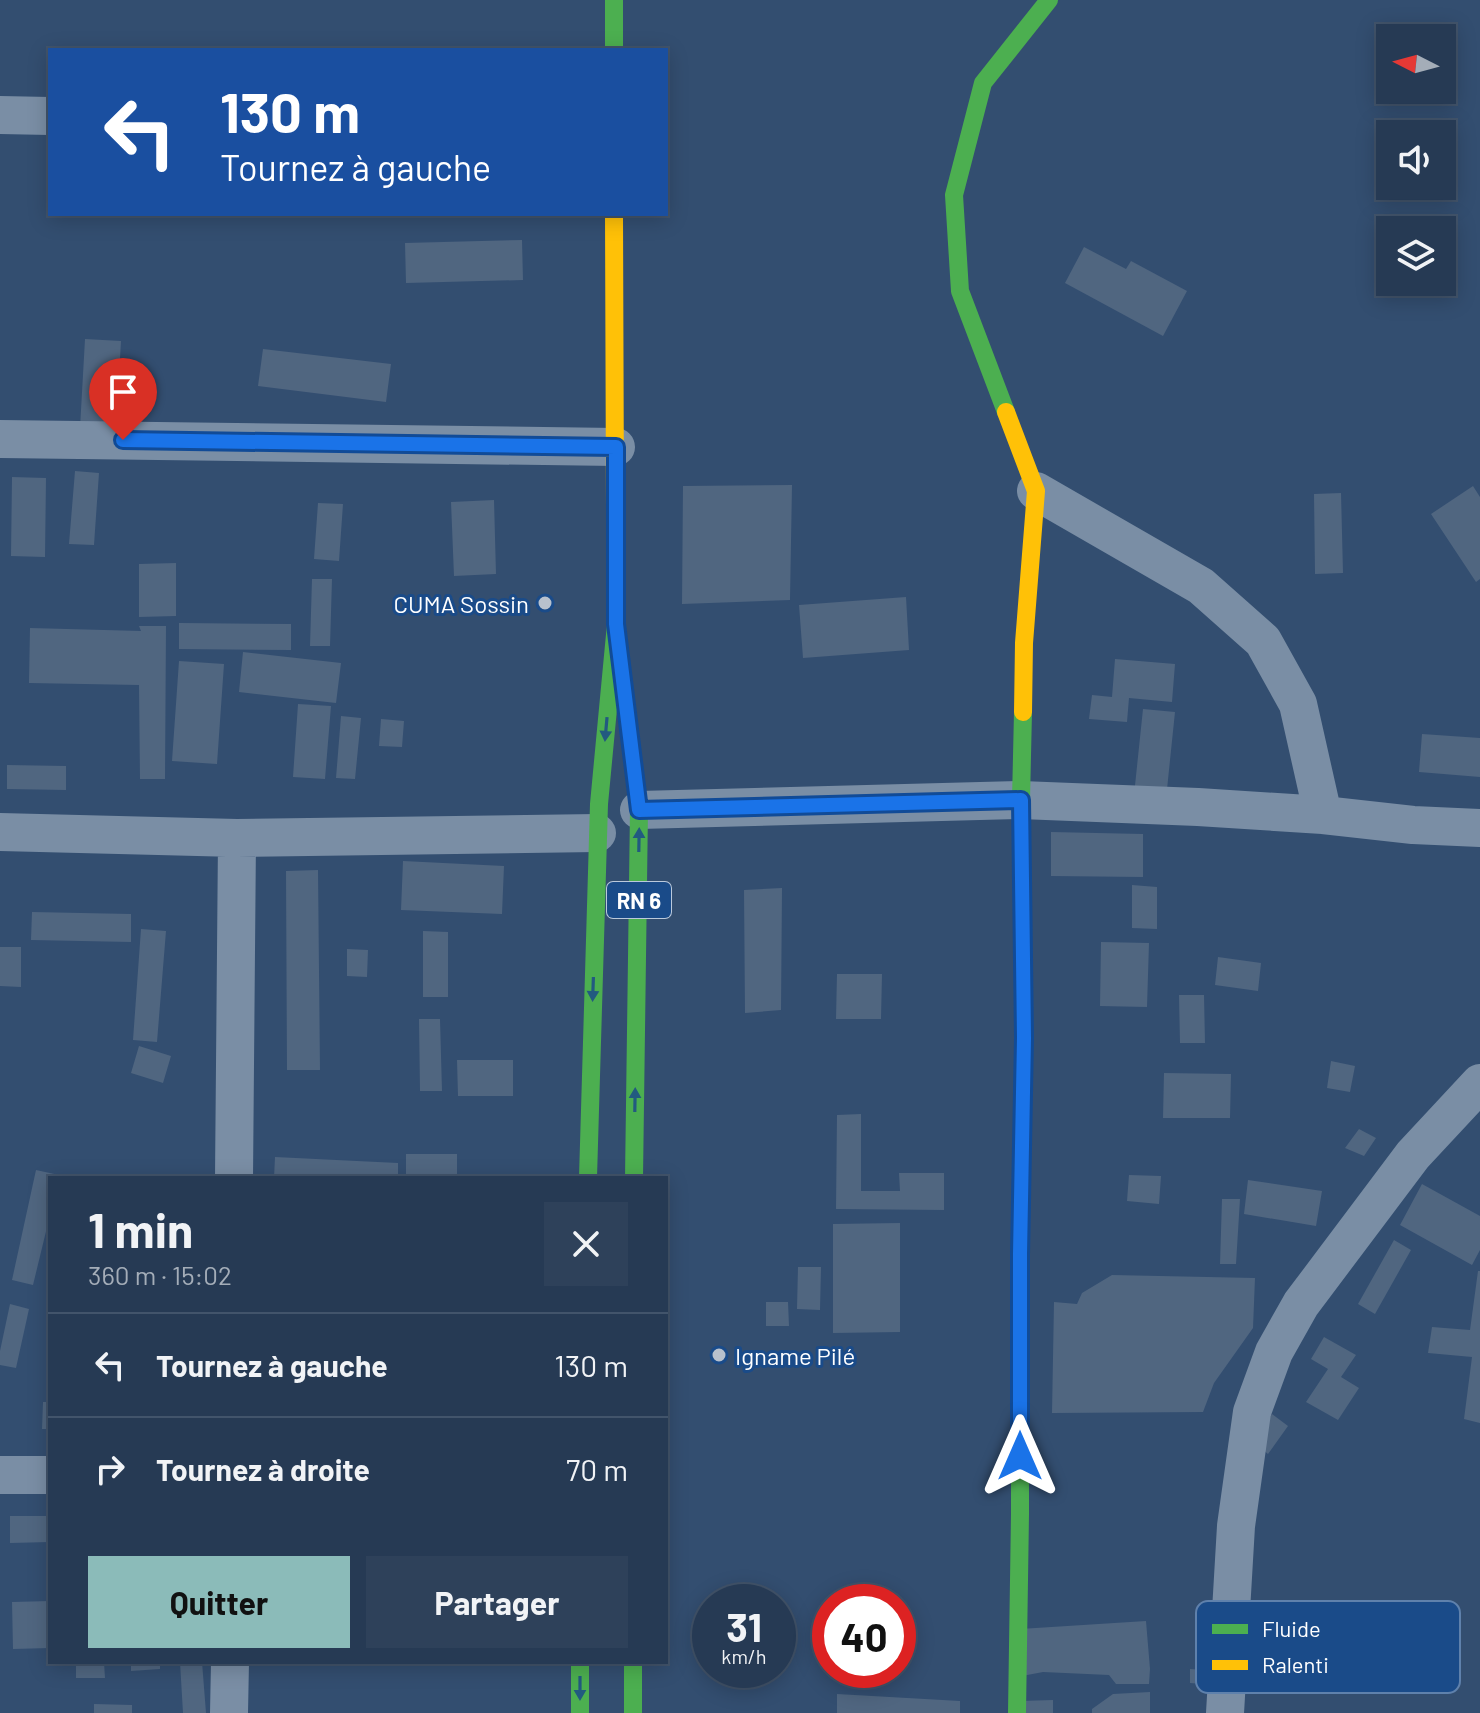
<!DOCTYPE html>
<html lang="fr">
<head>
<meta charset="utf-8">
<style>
  :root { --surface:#263a54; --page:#2e415a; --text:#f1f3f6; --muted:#a4adb8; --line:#42546b; --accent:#8bbbb9 }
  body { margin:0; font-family:Barlow,sans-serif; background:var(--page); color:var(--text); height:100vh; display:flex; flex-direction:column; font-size:30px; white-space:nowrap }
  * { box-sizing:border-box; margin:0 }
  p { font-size:26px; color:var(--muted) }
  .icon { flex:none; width:44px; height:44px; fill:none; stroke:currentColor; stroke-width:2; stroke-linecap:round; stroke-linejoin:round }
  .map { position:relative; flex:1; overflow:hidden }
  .drawer { position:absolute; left:48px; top:1176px; width:620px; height:488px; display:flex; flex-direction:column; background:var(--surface); border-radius:0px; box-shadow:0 4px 20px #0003,0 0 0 2px var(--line) }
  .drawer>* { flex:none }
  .banner { position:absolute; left:48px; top:48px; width:620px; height:168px; border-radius:0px; box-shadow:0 4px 20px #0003,0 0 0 2px var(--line); background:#1a4fa0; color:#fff; overflow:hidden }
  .needle { width:52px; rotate:276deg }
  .controls { position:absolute; left:1376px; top:24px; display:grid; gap:16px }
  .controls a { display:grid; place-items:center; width:80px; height:80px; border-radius:0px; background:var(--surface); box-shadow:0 4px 20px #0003,0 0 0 2px var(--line); font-size:40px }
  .speed { position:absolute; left:692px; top:1584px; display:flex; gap:16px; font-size:40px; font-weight:700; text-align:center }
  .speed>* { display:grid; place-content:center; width:104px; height:104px; border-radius:50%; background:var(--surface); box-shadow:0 4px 20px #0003,0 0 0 2px var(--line); line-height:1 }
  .speed small { font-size:20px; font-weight:400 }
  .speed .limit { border:12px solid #d22; background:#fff; color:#111 }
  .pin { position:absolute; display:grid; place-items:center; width:68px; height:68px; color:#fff; margin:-82px -34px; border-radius:50% 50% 50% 0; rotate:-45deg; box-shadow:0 0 8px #0007 }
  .pin .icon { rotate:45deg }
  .me { position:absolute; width:88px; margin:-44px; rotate:0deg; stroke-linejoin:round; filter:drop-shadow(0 0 6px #0008) }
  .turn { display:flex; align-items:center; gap:28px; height:168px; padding:0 40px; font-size:36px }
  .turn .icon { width:104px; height:104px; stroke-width:2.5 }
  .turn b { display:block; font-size:56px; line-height:68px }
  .round { display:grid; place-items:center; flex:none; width:84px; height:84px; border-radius:0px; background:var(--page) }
  .summary { display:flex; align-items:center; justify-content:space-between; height:136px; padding:0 40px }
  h1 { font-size:48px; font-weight:700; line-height:60px }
  .primary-button { display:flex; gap:16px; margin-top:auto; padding:16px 40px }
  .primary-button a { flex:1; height:92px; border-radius:0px; background:var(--accent); color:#111; font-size:32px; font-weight:700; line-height:92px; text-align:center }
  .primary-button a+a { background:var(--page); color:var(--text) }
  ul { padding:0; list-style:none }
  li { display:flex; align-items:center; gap:24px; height:104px; padding:0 40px; border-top:2px solid var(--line) }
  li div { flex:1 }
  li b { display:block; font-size:30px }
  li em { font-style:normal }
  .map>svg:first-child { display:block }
  .building { fill:#506680 }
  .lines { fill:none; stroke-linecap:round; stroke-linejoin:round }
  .street { stroke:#7a8ea5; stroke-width:38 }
  .fast { stroke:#4caf50; stroke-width:18 }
  .slow { stroke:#ffc107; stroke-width:18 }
  .oneway { fill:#225a80 }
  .route-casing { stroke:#114b97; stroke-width:20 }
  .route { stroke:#1a73e8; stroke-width:14 }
  .poi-dot { fill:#b8c1cd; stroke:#1a4b89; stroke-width:3 }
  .labels { text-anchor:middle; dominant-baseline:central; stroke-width:6; stroke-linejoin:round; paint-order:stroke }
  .shield { fill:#1a4b89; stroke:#bac9dc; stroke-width:2 }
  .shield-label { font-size:22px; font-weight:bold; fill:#fff }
  .poi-label { font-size:24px; fill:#fff; stroke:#1a4b89; text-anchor:end }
  .key { fill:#1a4b89; stroke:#5f81ac; stroke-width:2 }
  .key-label { font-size:22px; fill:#fff }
</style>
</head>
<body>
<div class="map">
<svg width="1480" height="1713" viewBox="0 0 1480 1713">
  <rect width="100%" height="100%" fill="#334e70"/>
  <!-- building -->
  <path class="building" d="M522,240L523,280L406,283L405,243Z
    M1084,247L1126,269L1131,261L1187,291L1163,336L1065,283Z
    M85,339L121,341L116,430L80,428Z
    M263,349L391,364L386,402L258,386Z
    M75,471L99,473L94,545L69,544Z
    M12,477L46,478L45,557L11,556Z
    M792,485L790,600L682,604L683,486Z
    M1473,486L1480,497V579L1476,582L1431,514Z
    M1341,493L1343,573L1315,574L1314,494Z
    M494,500L496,574L454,576L451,502Z
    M318,503L343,504L339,561L314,559Z
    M176,563V616L139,617V564Z
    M312,579H332L330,646H310Z
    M906,597L909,650L803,658L799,605Z
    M179,623L291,624V650L179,649Z
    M139,626H166L165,779H140L139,685L29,683L30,628L141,631Z
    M243,652L341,663L336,703L239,692Z
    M1115,659L1175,664L1172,702L1129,698L1127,722L1089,719L1092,695L1112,697Z
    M179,661L224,664L217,764L172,761Z
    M298,704L331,706L325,779L293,777Z
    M1143,709L1175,712L1166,799L1134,795Z
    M341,716L361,718L355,779L336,778Z
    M381,719L404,721L402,747L379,746Z
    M1422,734L1480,738V777L1419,772Z
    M7,765L66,766V790L7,789Z
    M1051,832L1143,834V877L1051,876Z
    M403,861L504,866L502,914L401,910Z
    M318,870L320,1070H287L286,871Z
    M1132,885L1157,887V929L1132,928Z
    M782,888L781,1010L745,1013L744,890Z
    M32,912L131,914V942L31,940Z
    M141,929L166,931L157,1042L133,1040Z
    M423,931L448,932V997H423Z
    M1101,942L1149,943L1147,1007L1100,1006Z
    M0,947H21V987L0,986Z
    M347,949L368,950L367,977L347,976Z
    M1218,957L1261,963L1258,991L1215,985Z
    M837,974H882L881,1019H836Z
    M1179,995H1204L1205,1043H1180Z
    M419,1019H440L442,1091H420Z
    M139,1046L171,1056L163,1083L131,1073Z
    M457,1060H513V1096H458Z
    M1331,1061L1355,1066L1350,1092L1327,1088Z
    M1164,1073L1231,1074L1230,1118H1163Z
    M861,1114V1191H900L899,1173H944V1210L836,1209L837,1115Z
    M1359,1129L1376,1138L1364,1156L1345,1148Z
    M406,1154H457V1178H406Z
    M275,1157L398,1163V1178H274Z
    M36,1170L68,1177L50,1178V1215L33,1285L12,1280Z
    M1129,1175L1161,1176L1159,1204L1127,1201Z
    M1248,1180L1322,1191L1316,1226L1244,1214Z
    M1422,1184L1480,1216V1250L1472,1265L1400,1225Z
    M1222,1199H1240L1236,1264H1220Z
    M900,1223V1332L833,1333V1224Z
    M1394,1240L1411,1250L1375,1314L1358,1304Z
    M798,1267H821L820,1310L797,1309Z
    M1478,1271H1480V1423L1464,1419L1472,1357L1428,1353L1432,1327L1470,1330Z
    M1112,1275L1255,1278L1253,1328L1214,1383L1203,1412L1052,1413L1054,1302L1077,1304L1082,1293Z
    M766,1302H788L789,1326H766Z
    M10,1304L29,1309L16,1368L0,1365V1351Z
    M1324,1337L1356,1355L1341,1377L1359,1388L1338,1420L1306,1402L1328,1369L1311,1359Z
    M43,1402H50V1429H42Z
    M1272,1414L1288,1426L1268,1454L1252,1441Z
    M10,1516H50V1542L10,1543Z
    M50,1601V1648L13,1649L12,1602Z
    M1146,1621L1150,1669L1149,1684H1116L1109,1675L1043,1672L1022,1676L1020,1629Z
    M76,1662H104L105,1678H76Z
    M131,1662H160V1669L131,1671Z
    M180,1662H202L206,1713H183Z
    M1190,1669L1204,1670L1203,1684L1190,1683Z
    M1150,1692V1713H1092V1709L1113,1694Z
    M837,1694L960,1701V1713H837Z
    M1053,1700V1713H1020V1701Z
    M94,1704L132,1705V1713H94Z"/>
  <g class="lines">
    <!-- street -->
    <path class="street" d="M0,115L50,116
      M0,439L616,447
      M1036,491L1201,586L1263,641L1298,704L1323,815
      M639,810L1021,800L1198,807L1323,815L1413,825L1480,828
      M0,832L237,838L597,833
      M234,1178L237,838
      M0,1475H50
      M229,1713L230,1662
      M1225,1713L1236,1526L1252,1412L1274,1352L1301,1304L1413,1155L1480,1083"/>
    <!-- fast -->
    <path class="fast" d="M614,0V50
      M1006,412L960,291L954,195L983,83L1049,0
      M626,705L639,810L634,1178
      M588,1178L599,804L616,624L615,505
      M580,1662V1713
      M633,1662V1713
      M1017,1713L1020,1514V1254L1024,1038L1021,800L1023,712"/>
    <!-- slow -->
    <path class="slow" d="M614,214L615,505
      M1006,412L1036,491L1024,643L1023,712"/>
  </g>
  <!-- one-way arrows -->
  <defs><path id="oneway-solid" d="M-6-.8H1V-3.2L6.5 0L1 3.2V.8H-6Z" transform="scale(2)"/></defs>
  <g class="oneway">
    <use href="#oneway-solid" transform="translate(606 729) rotate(95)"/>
    <use href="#oneway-solid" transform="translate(639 840) rotate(-89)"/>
    <use href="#oneway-solid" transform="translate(593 989) rotate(92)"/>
    <use href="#oneway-solid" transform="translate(635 1100) rotate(-89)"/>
    <use href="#oneway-solid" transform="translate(580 1688) rotate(90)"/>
  </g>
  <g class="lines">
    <defs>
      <path id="route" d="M123,440L616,447V624L639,810L1021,800L1024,1038L1020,1254V1456"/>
    </defs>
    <!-- route casing -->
    <use href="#route" class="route-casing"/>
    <!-- route -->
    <use href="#route" class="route"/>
  </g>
  <!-- markers -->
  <g class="poi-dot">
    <circle cx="545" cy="603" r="8"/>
    <circle cx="719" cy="1355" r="8"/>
  </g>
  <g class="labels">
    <!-- shield labels -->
    <rect class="shield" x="607" y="882" width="64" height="36" rx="6"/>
    <g class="shield-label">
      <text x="639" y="900">RN 6</text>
    </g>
    <!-- poi labels -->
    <g class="poi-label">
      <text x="529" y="603">CUMA Sossin</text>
      <text x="735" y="1355" text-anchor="start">Igname Pilé</text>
    </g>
  </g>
  <!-- legend -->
  <rect x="1196" y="1601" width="264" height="92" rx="12" class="key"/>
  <rect x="1212" y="1624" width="36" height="10" fill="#4caf50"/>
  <rect x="1212" y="1660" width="36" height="10" fill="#ffc107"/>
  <g class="key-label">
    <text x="1262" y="1637">Fluide</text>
    <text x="1262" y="1673">Ralenti</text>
  </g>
</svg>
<div class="controls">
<a><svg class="needle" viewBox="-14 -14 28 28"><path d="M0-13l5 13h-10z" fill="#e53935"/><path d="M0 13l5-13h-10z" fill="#a4adb8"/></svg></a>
<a><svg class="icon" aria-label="sound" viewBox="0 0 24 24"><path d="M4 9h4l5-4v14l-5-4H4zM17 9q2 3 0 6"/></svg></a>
<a><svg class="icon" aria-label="layers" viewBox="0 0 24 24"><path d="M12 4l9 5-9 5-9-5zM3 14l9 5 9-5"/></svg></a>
</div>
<div class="speed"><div>31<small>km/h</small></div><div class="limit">40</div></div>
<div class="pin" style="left:123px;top:440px;background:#d93025"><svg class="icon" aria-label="arrive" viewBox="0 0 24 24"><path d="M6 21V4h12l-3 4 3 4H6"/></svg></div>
<svg class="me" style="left:1020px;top:1456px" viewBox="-20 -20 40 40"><path d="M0-17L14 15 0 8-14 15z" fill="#1a73e8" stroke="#fff" stroke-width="4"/></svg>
<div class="banner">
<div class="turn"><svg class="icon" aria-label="left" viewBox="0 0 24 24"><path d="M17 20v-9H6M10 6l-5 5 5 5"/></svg><div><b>130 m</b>Tournez à gauche</div></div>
</div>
<section class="drawer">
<div class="summary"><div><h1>1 min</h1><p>360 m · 15:02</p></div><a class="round"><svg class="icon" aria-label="close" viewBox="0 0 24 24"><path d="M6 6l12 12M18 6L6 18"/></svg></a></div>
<ul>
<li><svg class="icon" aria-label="left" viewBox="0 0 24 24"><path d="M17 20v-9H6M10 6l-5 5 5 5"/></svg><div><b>Tournez à gauche</b></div><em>130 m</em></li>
<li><svg class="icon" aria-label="right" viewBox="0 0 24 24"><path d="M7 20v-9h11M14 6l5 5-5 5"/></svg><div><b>Tournez à droite</b></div><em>70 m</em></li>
</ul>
<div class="primary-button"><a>Quitter</a><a>Partager</a></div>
</section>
</div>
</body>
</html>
